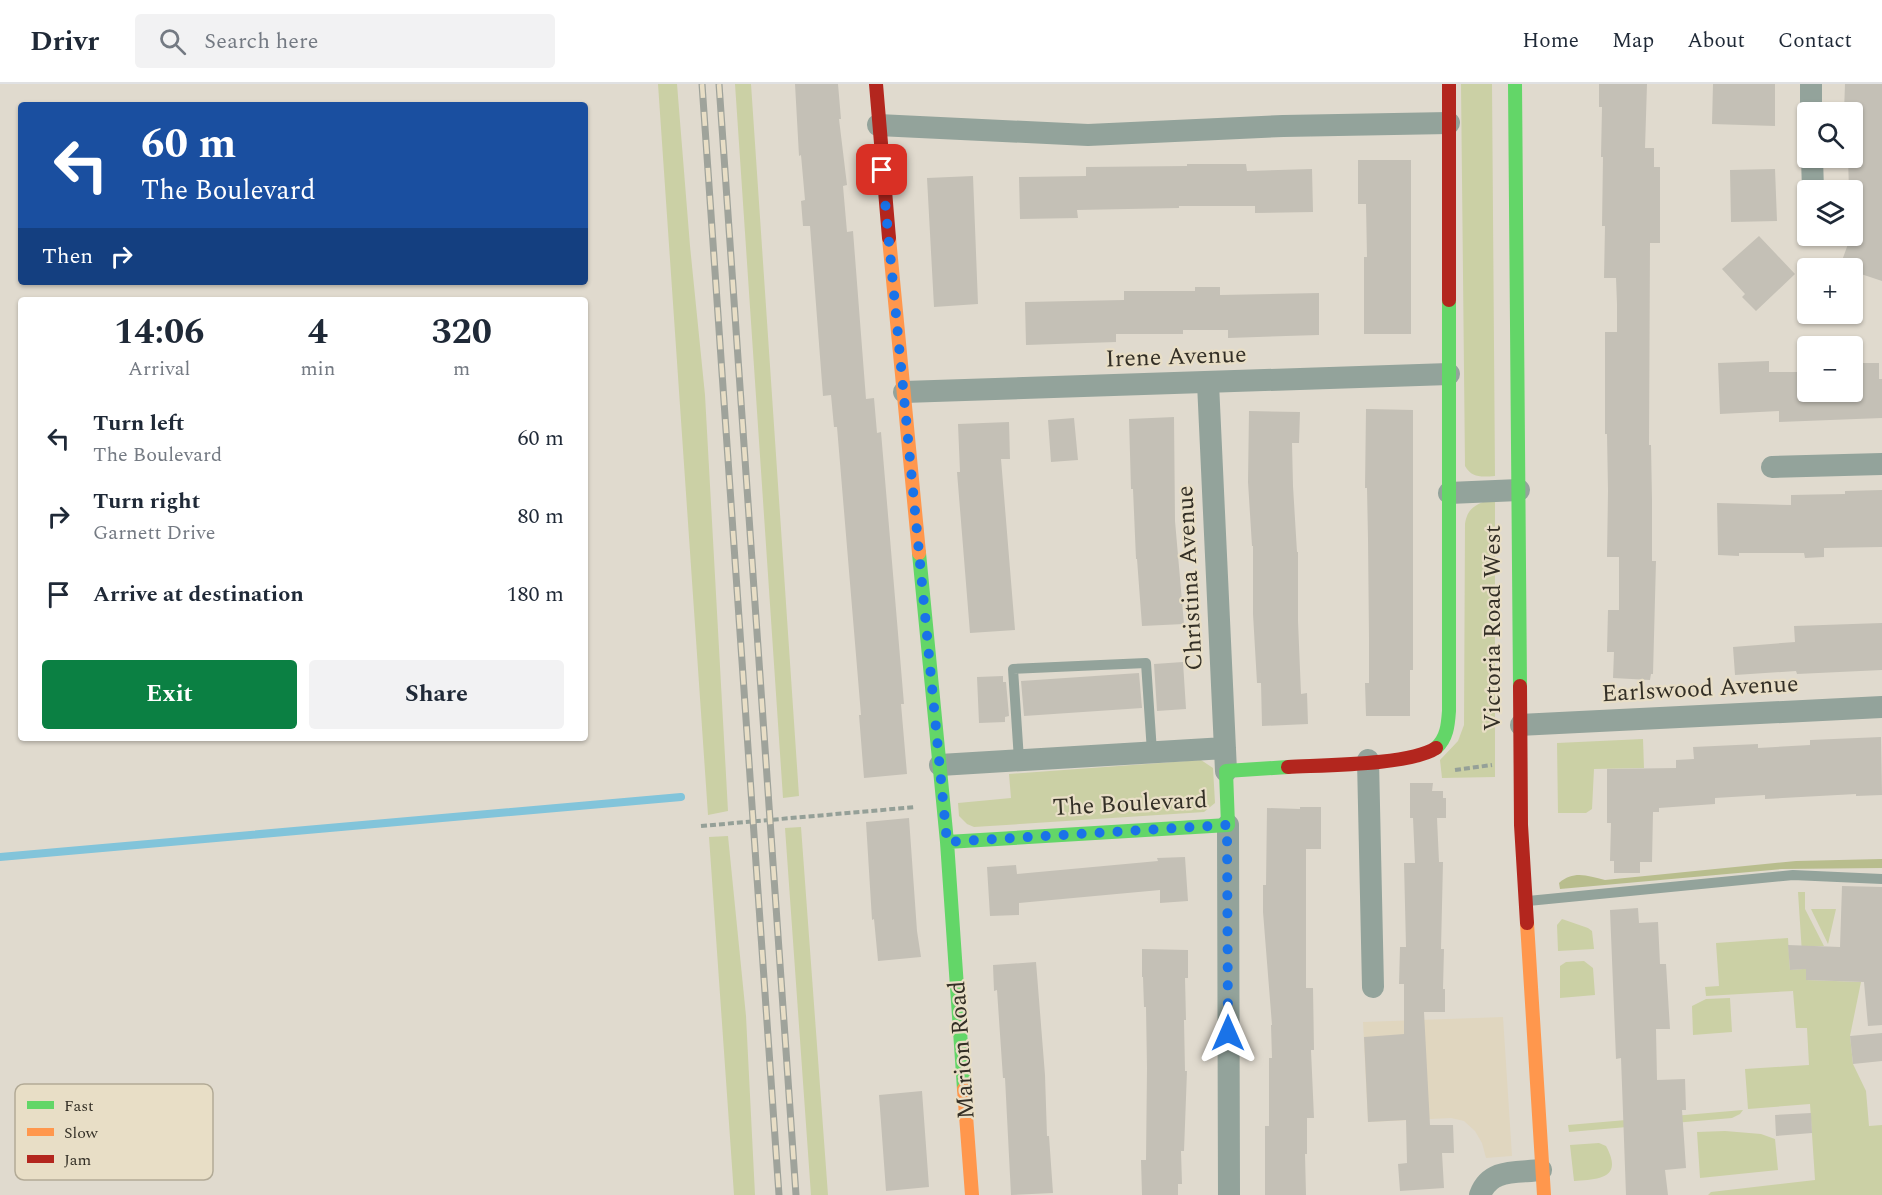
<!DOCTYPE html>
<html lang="en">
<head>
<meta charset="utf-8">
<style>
  :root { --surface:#fff; --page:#f2f2f3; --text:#1f2937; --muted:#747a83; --line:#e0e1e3; --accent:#0b8043 }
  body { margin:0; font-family:Spectral,serif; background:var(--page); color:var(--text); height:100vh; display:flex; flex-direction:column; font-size:22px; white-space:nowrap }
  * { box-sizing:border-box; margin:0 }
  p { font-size:20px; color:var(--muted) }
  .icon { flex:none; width:33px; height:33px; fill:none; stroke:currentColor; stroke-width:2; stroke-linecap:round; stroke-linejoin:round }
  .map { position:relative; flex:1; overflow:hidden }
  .panel { position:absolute; left:18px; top:213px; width:570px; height:444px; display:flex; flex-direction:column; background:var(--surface); border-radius:6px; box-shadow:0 2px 4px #0004 }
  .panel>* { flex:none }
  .banner { position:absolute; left:18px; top:18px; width:570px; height:183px; border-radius:6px; box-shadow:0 2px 4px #0004; background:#1a4fa0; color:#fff; overflow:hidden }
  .controls { position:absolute; left:1797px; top:18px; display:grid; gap:12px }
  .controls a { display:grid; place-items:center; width:66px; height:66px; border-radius:6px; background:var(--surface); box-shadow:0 2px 4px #0004; font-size:30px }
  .pin { position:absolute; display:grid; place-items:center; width:51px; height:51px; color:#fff; margin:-26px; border-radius:12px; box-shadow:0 3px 9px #0006 }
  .me { position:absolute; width:66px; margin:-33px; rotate:0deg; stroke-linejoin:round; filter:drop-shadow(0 0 4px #0008) }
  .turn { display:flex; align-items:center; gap:21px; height:126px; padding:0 24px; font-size:27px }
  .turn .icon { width:78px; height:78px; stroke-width:2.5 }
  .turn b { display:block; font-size:42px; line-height:51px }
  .then { display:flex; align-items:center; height:57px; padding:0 24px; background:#0003; gap:12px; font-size:22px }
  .eta { display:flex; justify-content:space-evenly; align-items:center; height:102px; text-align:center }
  .eta b { font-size:36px; font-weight:700; line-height:42px }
  .cta { display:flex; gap:12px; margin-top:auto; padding:12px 24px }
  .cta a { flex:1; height:69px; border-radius:6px; background:var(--accent); color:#fff; font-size:24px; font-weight:700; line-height:69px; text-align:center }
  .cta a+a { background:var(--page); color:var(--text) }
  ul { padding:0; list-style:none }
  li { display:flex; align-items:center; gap:18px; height:78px; padding:0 24px }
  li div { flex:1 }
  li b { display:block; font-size:22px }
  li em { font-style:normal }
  header { display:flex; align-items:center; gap:36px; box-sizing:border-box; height:84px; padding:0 30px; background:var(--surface); border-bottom:2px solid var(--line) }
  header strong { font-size:28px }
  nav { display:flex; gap:33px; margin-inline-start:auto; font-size:21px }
  .search { width:420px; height:54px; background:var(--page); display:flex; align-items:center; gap:15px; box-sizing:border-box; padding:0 21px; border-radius:6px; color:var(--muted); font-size:22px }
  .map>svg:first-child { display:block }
  .built { fill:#e0d6bf }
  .green { fill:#cbd0a5 }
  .forest { fill:#b8bd8d }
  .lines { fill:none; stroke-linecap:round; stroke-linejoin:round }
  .stream { stroke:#82c4da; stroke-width:8 }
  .building { fill:#c4c0b6 }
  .path { stroke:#95a098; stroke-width:4; stroke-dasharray:6 3; stroke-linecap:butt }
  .lane { stroke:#93a39b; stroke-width:10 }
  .street { stroke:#93a39b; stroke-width:22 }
  .fast { stroke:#63d668; stroke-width:14 }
  .slow { stroke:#ff974d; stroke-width:14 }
  .jam { stroke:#b3261e; stroke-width:14 }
  .rail-casing { stroke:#9fa39b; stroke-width:7 }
  .rail { stroke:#e8dec6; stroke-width:4.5; stroke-dasharray:14; stroke-linecap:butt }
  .route { stroke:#1a73e8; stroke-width:10; stroke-dasharray:0 18 }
  .labels { text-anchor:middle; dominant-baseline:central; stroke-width:4.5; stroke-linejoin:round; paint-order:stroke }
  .street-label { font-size:24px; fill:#332f26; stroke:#e8dec6 }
  .key { fill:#e8dec6; stroke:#b2aa96; stroke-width:1.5 }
  .key-label { font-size:16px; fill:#332f26 }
</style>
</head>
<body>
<header>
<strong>Drivr</strong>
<div class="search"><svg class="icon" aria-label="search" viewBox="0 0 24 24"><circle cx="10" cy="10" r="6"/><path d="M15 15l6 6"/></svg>Search here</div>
<nav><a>Home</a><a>Map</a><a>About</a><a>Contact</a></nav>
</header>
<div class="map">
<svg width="1882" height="1111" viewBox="0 0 1882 1111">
  <rect width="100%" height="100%" fill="#e0dace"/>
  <!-- built -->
  <path class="built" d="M1503,933L1512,1072L1486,1074L1482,1059L1475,1047L1464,1037L1451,1034L1368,1038L1363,938Z"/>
  <!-- green -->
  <path class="green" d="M658,0H677L690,162L705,311L728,727L708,731Z
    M735,0H751L799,712L783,714Z
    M1461,0H1492L1495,392C1481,393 1472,394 1465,382Z
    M1483,418H1495V693L1442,694L1440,676L1458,657L1464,641L1465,440C1467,428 1471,423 1483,418Z
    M1643,655L1644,684L1594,685L1592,725L1586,729H1558L1557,659Z
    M1201,676L1213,684L1215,719L1204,728L974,743L967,740L959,732L958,719L1011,714L1009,690Z
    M801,743L828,1111H811L785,744Z
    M728,752L746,932L755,1111H734L709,753Z
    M1798,808H1805V825L1824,862H1806V896L1861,898L1850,952L1853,980L1866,1007L1869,1042L1882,1041V1111H1708L1711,1108L1815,1096L1810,1020L1748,1025L1745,985L1809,981L1807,944H1796L1793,907L1706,912L1705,903L1719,902L1716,859L1788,854L1790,886L1803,885Z
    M1811,825H1836L1828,860Z
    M1562,835L1588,844L1592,847L1594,865L1558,867L1557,841Z
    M1584,877L1593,884L1595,911L1560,914V882L1566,878Z
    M1730,914L1732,948L1693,951L1692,922L1706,915Z
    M1743,1026L1740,1030L1732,1034L1569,1048L1568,1041Z
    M1725,1047L1761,1050L1775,1055L1778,1086L1700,1094L1697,1048Z
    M1599,1059L1606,1062C1624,1095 1598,1095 1574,1097L1570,1061Z"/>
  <!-- forest -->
  <path class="forest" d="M1882,775V784L1782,785L1560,805L1559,799C1574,786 1588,792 1605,796L1796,777Z"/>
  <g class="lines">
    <!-- stream -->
    <path class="stream" d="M0,773L681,713"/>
  </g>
  <!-- building -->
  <path class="building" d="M795,0H838L841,35H839L847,101L843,102L847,148L853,147L866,315L874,314L877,349L881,348L904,620H901L907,690L864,694L859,631H861L837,343H834L831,311L823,312L810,142H803L801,117L805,116L801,71L799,72Z
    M1599,0H1647L1645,64H1654V83H1660V159H1650L1649,361H1651L1652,416V477H1656L1653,590H1651L1650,596L1613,594L1614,568H1607L1608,526H1619V473H1607L1608,407L1607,350H1605V248H1617V220L1616,194H1604L1605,142H1602L1603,73H1601L1602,23H1599Z
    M1713,0H1775V42L1712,40Z
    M1845,0H1882V197L1852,187V184L1840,182L1863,119H1852V106H1849L1848,74H1852V28H1844Z
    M1358,76H1411V250H1364V173H1367L1366,120H1358Z
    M1187,80H1246L1247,87L1312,85L1313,128L1255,129V122H1179V124L1077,126L1078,134L1020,135L1019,93L1086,92V83L1187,82Z
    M1775,85L1777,137L1731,138L1730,86Z
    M973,92L978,220L934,223L927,94Z
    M1759,152L1795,190L1756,227L1742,213L1745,210L1722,185Z
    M1195,203H1220V211L1319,209V251L1228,254V246H1183V250H1116V258L1026,261L1025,218L1124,216V207H1195Z
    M1769,277V288H1808V308H1860V279H1879V295H1882V334L1779,338V327L1720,330L1718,279Z
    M1366,325L1413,326V586H1410V632H1366L1365,599H1369V554L1368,455L1367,404H1365Z
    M1249,327L1300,328L1299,359H1292L1293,402L1297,468H1298V537L1301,610L1307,609L1308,640L1262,642L1261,599H1257L1253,530V462H1252L1248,398Z
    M1174,333L1175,437L1184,540L1142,542L1137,475H1136L1133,405H1131L1129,335Z
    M1074,334L1078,376L1051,378L1048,336Z
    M1009,338L1010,375H1001L1015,546L970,549L957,388H960L958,340Z
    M1882,406V463L1824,464V473L1805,474L1804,469H1739V472L1718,471L1717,419L1791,421V411L1845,410V407Z
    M1882,539V586L1797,590L1796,587L1735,591L1733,563L1795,558L1794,542Z
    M1183,578L1186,625L1157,627L1154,580Z
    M1139,589L1142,624L1024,632L1021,597Z
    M1003,592V598H1006L1009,632L1005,633V638L979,639L977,593Z
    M1881,653L1882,711L1856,712V710L1765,715V711L1715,714V720L1659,724V728H1653L1652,778H1640V789H1614V777H1610L1611,739H1607V685L1676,684V676L1694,675L1693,663L1758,660V664L1810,661V656Z
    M1410,699H1433L1432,707H1443V714H1446V734H1437L1439,778H1443L1441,865H1444L1443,905H1445V928H1424L1430,1041H1453L1454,1069H1442L1444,1104L1400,1107L1398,1080L1407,1079L1406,1036L1368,1038L1364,953L1404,950V900H1399L1400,863H1406L1404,779H1415L1413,734H1410Z
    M1300,723H1321V765H1306V904H1313L1314,966H1311L1314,1034H1307V1070H1305L1306,1111H1265V1042H1269V974H1272L1271,941H1272L1263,828V801H1266L1267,724L1300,725Z
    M909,734L917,847L921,873L878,877L874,835L872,836L866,738Z
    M1185,773L1188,817L1160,819V806L1019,819V831L990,832L987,783L1016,781L1017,790L1158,777L1157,774Z
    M1842,802L1882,803V941L1868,942L1864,898L1806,896V885L1790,886L1788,861L1840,863Z
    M1638,824L1639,839L1658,838L1660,880H1666L1670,945H1656L1657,996L1685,995L1686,1026H1682L1686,1084L1665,1086L1668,1111H1626L1621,974L1616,975L1610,826Z
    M1142,865L1188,866V894H1185L1186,936H1184L1185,987H1187L1184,1067H1181L1182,1100H1178V1111H1142L1141,1076H1146L1147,984L1146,923H1144L1143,893H1142Z
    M1036,878L1045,991L1047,1052H1049L1053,1109L1011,1111L1005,994H1003L997,906L994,907L993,881Z
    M1882,949V977L1853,980L1850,952Z
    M922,1007L929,1103L886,1107L879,1011Z
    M1811,1029L1812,1049L1776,1052L1775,1031Z"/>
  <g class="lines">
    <!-- path -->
    <path class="path" d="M1455,686L1492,681
      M701,742L916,723"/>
    <!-- lane -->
    <path class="lane" d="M1019,676L1013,585L1146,579L1152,668
      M1528,817L1793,791L1882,795"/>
    <!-- street -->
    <path class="street" d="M1811,0V28
      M878,41L1088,51L1283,42L1449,39
      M1812,74L1813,106
      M1208,299L1226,687
      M904,308L1449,290
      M1772,383L1882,380
      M1449,409L1519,406
      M1521,641L1882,623
      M1368,676L1373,903
      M940,681L1225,664
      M1228,741L1229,1111
      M1480,1111C1490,1084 1516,1089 1541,1086"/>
    <!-- fast -->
    <path class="fast" d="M1515,0L1520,602
      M919,469L947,758L964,1005
      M1436,664C1447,654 1448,641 1449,627V216
      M947,758L1228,741L1226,687L1288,683"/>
    <!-- slow -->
    <path class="slow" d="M889,154L919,469
      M1527,839L1544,1111
      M964,1005L972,1111"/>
    <!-- jam -->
    <path class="jam" d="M876,0L889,154
      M1449,0V216
      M1520,602L1521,741L1527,839
      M1288,683C1322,681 1411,681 1436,664"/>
    <defs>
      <path id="rail" d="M702,0L779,1111
        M719,0L796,1111"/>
    </defs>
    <!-- rail casing -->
    <use href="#rail" class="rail-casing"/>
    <!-- rail -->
    <use href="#rail" class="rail"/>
  </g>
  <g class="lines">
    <!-- route -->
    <path class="route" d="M882,86L947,758L1227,741L1228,949"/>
  </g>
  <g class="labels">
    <!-- street labels -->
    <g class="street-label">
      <text transform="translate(1176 273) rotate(-2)">Irene Avenue</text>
      <text transform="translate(1190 494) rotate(-93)">Christina Avenue</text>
      <text transform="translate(1493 544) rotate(-90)">Victoria Road West</text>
      <text transform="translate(1700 605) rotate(-3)">Earlswood Avenue</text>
      <text transform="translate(1130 720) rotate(-3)">The Boulevard</text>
      <text transform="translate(962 966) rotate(-94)">Marion Road</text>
    </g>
  </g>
  <!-- legend -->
  <rect x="15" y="1000" width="198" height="96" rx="9" class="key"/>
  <rect x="27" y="1017" width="27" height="8" fill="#63d668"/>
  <rect x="27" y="1044" width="27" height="8" fill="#ff974d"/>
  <rect x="27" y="1071" width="27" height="8" fill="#b3261e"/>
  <g class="key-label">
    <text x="64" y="1027">Fast</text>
    <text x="64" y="1054">Slow</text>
    <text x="64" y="1081">Jam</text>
  </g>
</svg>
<div class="controls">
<a><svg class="icon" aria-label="search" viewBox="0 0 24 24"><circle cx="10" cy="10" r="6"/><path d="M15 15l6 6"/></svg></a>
<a><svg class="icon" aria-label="layers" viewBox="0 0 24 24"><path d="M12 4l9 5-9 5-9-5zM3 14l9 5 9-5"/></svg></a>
<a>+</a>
<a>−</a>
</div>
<div class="pin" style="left:882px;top:86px;background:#d93025"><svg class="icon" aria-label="arrive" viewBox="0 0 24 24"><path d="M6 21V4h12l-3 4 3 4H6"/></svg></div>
<svg class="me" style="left:1228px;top:949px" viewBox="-20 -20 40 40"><path d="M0-17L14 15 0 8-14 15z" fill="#1a73e8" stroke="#fff" stroke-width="4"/></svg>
<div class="banner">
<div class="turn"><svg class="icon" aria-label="left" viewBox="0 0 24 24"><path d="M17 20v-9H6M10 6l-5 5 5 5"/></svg><div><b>60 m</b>The Boulevard</div></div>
<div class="then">Then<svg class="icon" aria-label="right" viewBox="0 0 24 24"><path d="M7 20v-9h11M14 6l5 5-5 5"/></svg></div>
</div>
<section class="panel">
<div class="eta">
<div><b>14:06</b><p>Arrival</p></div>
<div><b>4</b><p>min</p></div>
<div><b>320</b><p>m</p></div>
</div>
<ul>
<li><svg class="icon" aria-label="left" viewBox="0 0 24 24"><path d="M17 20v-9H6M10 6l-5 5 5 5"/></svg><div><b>Turn left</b><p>The Boulevard</p></div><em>60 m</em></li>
<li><svg class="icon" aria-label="right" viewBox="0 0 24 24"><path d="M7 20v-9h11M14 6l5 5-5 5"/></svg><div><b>Turn right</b><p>Garnett Drive</p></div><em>80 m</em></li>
<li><svg class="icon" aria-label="arrive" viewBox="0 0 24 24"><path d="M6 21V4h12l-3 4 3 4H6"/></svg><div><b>Arrive at destination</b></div><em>180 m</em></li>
</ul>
<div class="cta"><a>Exit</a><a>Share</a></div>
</section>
</div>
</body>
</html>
